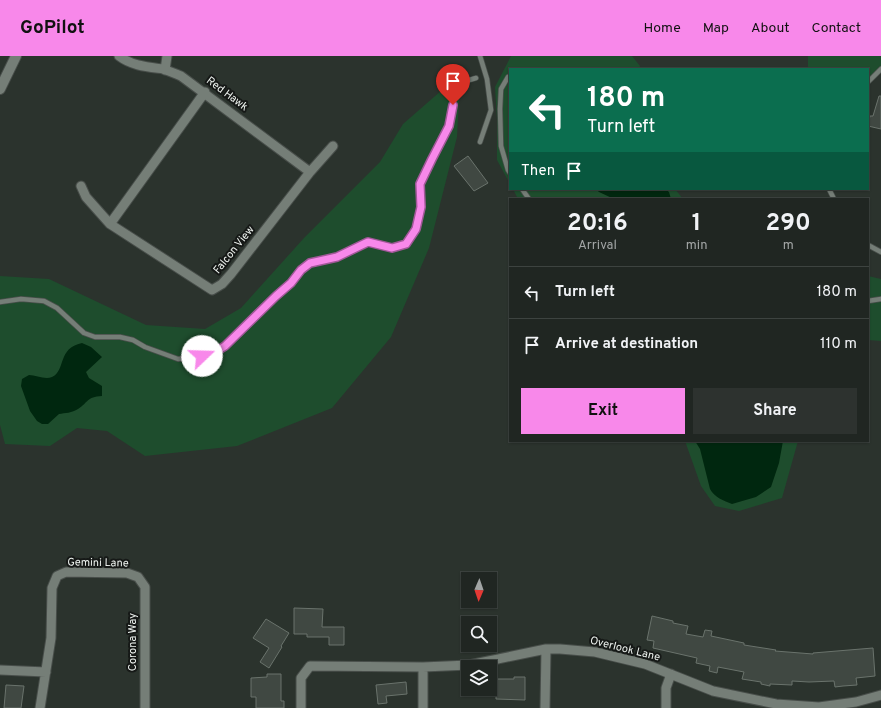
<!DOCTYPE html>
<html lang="en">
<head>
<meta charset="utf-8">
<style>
  :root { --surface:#202622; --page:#2d322f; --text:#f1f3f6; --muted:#a2a5a5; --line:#3d4340; --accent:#f888ea }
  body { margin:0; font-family:Overpass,sans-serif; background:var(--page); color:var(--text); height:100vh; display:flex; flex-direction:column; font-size:15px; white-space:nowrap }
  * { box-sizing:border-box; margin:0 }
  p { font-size:13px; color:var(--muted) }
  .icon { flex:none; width:22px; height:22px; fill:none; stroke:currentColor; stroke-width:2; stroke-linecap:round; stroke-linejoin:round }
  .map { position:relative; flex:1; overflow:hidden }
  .details { position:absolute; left:509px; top:142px; width:360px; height:244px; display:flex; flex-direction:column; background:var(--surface); border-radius:0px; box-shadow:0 1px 3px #0004,0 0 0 1px var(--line) }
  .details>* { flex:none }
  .guide { position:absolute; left:509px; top:12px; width:360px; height:122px; border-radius:0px; box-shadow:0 1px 3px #0004,0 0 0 1px var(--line); background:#0b6e4f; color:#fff; overflow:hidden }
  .needle { width:26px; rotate:182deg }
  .tools { position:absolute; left:461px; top:516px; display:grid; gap:8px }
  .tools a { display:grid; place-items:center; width:36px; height:36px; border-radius:0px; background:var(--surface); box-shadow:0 1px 3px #0004,0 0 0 1px var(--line); font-size:20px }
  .pin { position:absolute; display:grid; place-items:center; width:34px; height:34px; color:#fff; margin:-41px -17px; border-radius:50% 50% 50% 0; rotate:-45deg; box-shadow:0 0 4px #0007 }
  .pin .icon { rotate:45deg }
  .me { position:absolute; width:44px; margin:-22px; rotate:69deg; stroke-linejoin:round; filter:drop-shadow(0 0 3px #0008) }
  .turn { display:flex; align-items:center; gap:14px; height:84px; padding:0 12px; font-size:18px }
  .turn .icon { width:52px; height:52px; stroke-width:2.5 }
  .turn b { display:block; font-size:28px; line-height:34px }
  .then { display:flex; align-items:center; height:38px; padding:0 12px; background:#0003; gap:8px; font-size:15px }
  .eta { display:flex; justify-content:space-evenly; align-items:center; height:68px; text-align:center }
  .eta b { font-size:24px; font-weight:700; line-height:28px }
  .cta { display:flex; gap:8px; margin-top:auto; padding:8px 12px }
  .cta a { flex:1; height:46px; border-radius:0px; background:var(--accent); color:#111; font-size:16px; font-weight:700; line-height:46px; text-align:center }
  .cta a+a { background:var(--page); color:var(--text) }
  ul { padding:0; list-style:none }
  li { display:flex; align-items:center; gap:12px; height:52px; padding:0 12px; border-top:1px solid var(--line) }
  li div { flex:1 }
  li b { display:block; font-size:15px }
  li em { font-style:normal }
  header { display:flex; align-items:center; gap:24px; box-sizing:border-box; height:56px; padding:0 20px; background:var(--accent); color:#111 }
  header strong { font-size:19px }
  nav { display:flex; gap:22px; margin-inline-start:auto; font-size:14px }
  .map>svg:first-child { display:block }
  .green { fill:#1e4d2d }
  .water { fill:#00270f }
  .building { fill:#404842; stroke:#6a736c }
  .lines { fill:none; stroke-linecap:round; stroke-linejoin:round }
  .lane-casing { stroke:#484e4a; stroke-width:6 }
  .street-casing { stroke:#484e4a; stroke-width:11 }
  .secondary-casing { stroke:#484e4a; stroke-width:12 }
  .lane { stroke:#757e77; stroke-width:4.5 }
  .street { stroke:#757e77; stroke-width:9 }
  .secondary { stroke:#757e77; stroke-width:10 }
  .route-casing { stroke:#a15898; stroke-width:10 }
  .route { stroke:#f888ea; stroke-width:7 }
  .labels { text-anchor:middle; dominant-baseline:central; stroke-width:4; stroke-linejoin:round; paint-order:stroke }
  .street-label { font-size:11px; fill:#eff4f0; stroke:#161917 }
</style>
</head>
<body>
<header>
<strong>GoPilot</strong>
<nav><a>Home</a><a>Map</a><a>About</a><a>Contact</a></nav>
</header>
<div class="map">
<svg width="881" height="652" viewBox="0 0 881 652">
  <rect width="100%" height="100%" fill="#2b332d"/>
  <!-- green -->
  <path class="green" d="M511,0H632L640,10L639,13H510V128L497,104V64L495,31Z
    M808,0H881V15L868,23V13H808Z
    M442,34L459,43L457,81L429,192L391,281L332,352L237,390L145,400L107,375L77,372L50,390L5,388L0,369V220L49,223L146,269L205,273L241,252L304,182L380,106L403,68Z
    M513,133H675L683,143H518Z
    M868,220L881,223V285L868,284Z
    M685,385H798L782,442L739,455L715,450L701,430Z"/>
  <!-- water -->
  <path class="water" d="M596,133H665L669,136L671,143H614L599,136Z
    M82,287L91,291L102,301L86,316L89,322L102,330V340C86,341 89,346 78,353C72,357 65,357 59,358L48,368H42L37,365L30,355L21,330L22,323L29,319C36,319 45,324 52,321C66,315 57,292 82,287Z
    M695,385H783L779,407L771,431L756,441L732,448C724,445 714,441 710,433L700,393Z"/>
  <!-- building -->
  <path class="building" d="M879,40H881V73L868,70L870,60H873Z
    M468,100L488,127L474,135L454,110Z
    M294,552L323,553L322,571H344V589H329V581H307V578H294Z
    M652,560L673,565V567L688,570L686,578L703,581L705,574L712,575L711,580L744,587V589L776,594L775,595L813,598V597L873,592L875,620L856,622L857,629L843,630L835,631L834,625L809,626L792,625V629L770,628V630L761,628V626L742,623L744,616L718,611L717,617L709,615L710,610L696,607L697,602L653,592L654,585L647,584Z
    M266,563L289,577L281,590L282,591L269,612L260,606L269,592L253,582Z
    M267,618H281V645H284V652H256V641H251V622L267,621Z
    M514,621H525V644L496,643V623H514Z
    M406,626L407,638L386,640L387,647L378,648L376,629Z
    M6,629L24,630L21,652H4Z"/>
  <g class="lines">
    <defs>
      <path id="lane" d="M480,0L487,23L491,54L480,86
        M510,20L508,21L501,33L500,53L501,90L508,114L510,117
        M868,26L881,13
        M522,133L529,143
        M829,133L834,143
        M868,189L881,196
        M868,245L881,243
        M0,246L21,243L44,245L57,252L84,277L95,281H120L133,284L145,291L178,303L192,302L212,298L225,291L276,240L291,227L301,214L310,207L337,201L368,186L392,192L406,188L416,173L421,151V128L431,103L449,70L455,35L466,25L476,22"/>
      <path id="street" d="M119,0C132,10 148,11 163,13C169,15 176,18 181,20L310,116
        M165,14L167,0
        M81,130L86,141L110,168L212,234L222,228L231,218L310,116L333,90
        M110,168L205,36
        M0,614L46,616
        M40,652L51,582L52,532L57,520L66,516L127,517L138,521L145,531V652
        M301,652V622L310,610L423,611L469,609L546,593H560L595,596L645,608L713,635L776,648L819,651L856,646L881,639
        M423,652V611
        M545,652L546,593
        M666,652V632L671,618"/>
      <path id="secondary" d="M0,33L16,0"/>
    </defs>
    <!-- lane casing -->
    <use href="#lane" class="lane-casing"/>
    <!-- street casing -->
    <use href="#street" class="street-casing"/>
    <!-- secondary casing -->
    <use href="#secondary" class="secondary-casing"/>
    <!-- lane -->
    <use href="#lane" class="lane"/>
    <!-- street -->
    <use href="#street" class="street"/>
    <!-- secondary -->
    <use href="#secondary" class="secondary"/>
  </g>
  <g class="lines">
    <defs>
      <path id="route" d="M202,300L212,298L225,290L276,240L291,227L301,214L310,207L337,201L368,186L392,192L406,188L416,173L421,151L420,128L432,103L449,70L453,49"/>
    </defs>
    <!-- route casing -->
    <use href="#route" class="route-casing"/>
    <!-- route -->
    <use href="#route" class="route"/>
  </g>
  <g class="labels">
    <!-- street labels -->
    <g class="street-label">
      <text transform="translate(227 38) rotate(37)">Red Hawk</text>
      <text transform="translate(234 194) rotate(-51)">Falcon View</text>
      <text transform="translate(98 507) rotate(1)">Gemini Lane</text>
      <text transform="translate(133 586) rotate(-90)">Corona Way</text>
      <text transform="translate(625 593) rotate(14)">Overlook Lane</text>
    </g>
  </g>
</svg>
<div class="tools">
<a><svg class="needle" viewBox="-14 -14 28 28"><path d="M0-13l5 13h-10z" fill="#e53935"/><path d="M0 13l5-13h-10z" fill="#a2a5a5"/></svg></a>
<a><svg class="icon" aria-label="search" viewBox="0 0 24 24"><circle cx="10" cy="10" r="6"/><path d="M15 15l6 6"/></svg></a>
<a><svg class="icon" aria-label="layers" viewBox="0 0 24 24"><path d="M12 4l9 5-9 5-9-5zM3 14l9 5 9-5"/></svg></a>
</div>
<div class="pin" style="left:453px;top:49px;background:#d93025"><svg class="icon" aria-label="arrive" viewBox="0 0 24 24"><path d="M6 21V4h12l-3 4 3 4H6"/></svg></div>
<svg class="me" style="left:202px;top:300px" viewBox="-20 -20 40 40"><circle r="19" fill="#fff"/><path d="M0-13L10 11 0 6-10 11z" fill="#f888ea"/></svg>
<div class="guide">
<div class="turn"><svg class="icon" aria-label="left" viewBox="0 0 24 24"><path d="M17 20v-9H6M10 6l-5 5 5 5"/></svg><div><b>180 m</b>Turn left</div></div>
<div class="then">Then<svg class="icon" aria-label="arrive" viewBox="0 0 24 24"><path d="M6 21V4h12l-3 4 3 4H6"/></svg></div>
</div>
<section class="details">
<div class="eta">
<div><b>20:16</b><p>Arrival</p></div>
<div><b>1</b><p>min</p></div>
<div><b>290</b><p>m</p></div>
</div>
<ul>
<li><svg class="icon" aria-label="left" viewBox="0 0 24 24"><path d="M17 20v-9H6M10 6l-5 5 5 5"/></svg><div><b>Turn left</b></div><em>180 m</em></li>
<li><svg class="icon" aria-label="arrive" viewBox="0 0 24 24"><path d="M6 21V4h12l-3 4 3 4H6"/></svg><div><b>Arrive at destination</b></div><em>110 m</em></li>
</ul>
<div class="cta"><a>Exit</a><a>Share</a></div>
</section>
</div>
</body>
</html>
